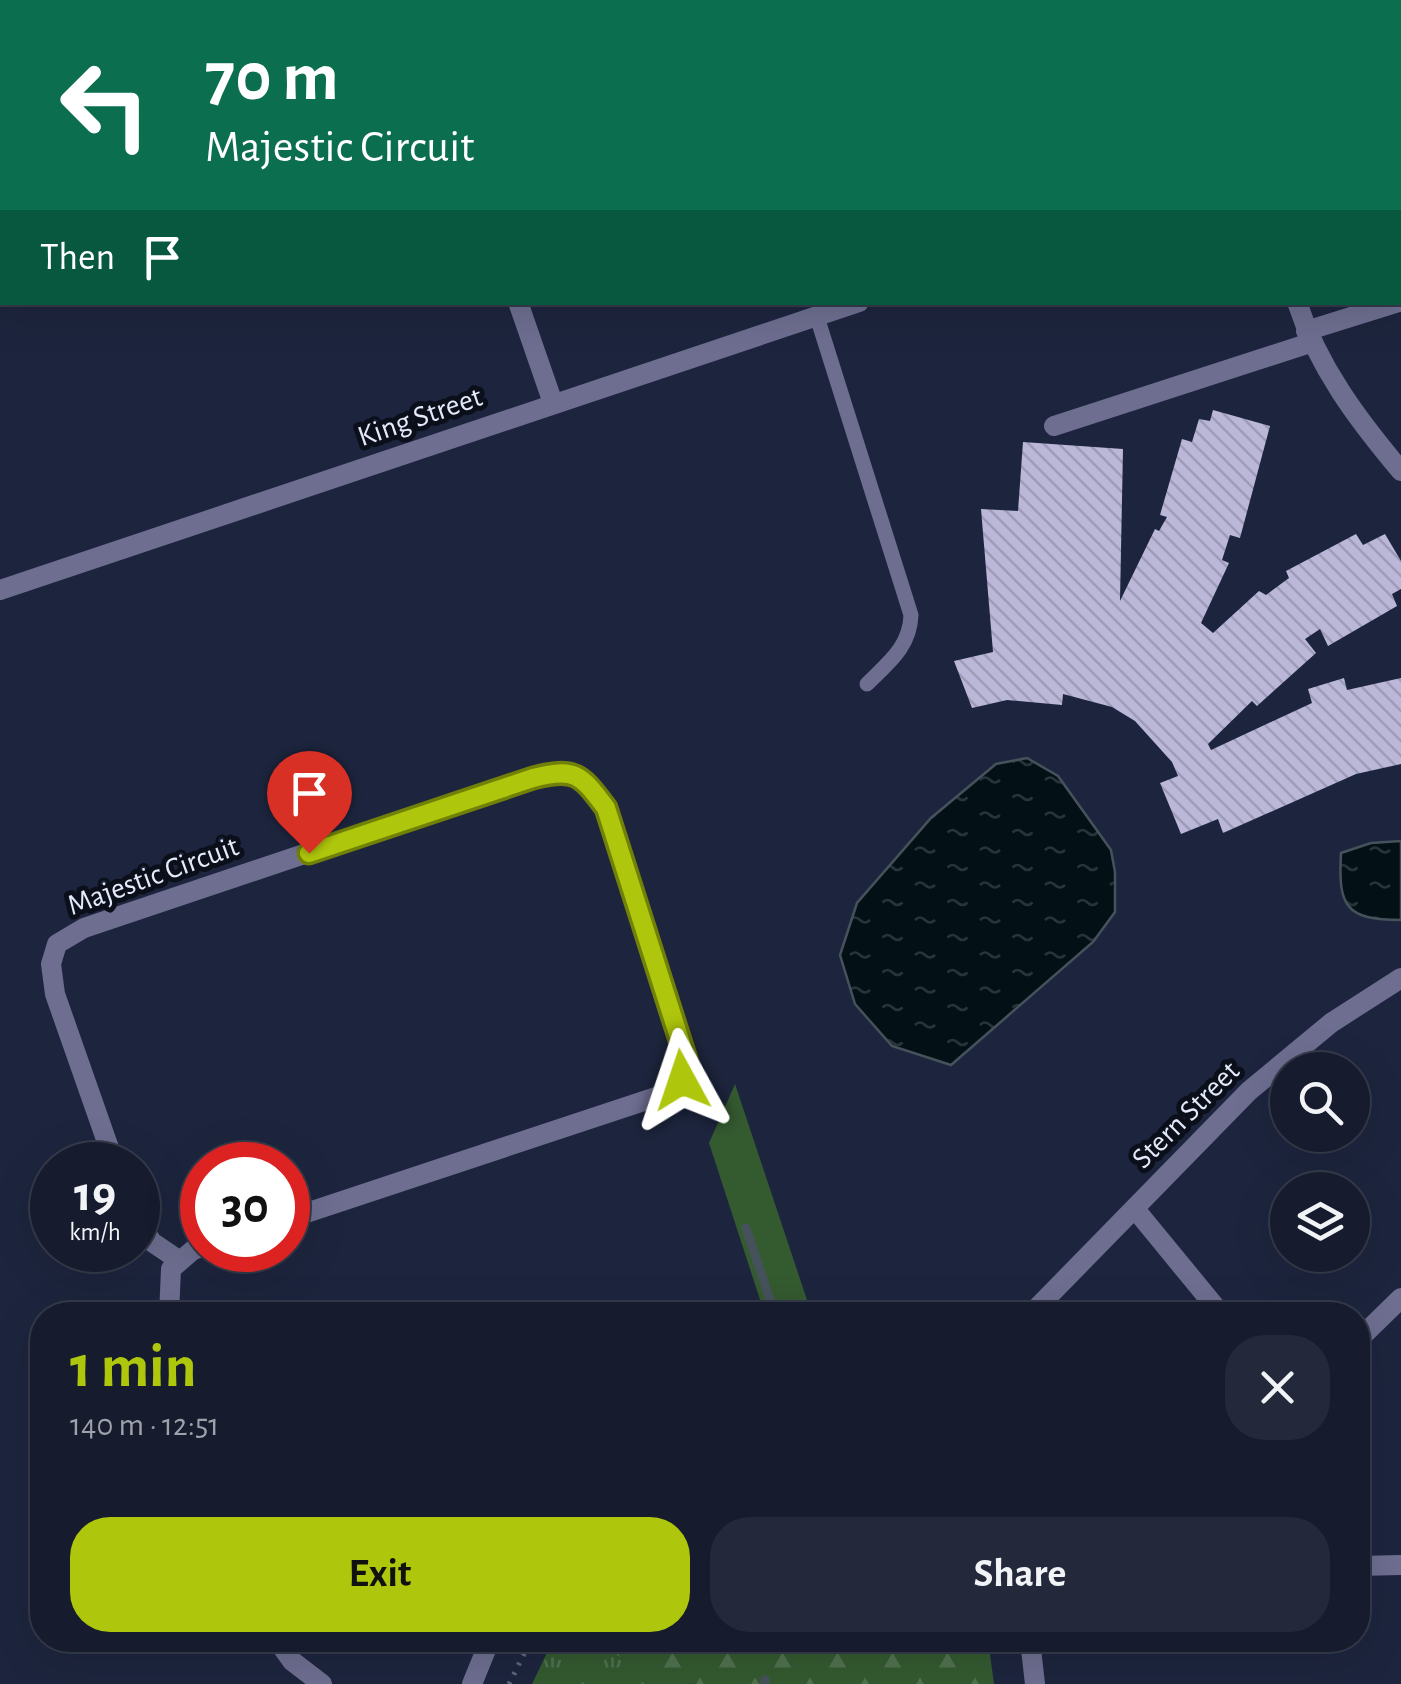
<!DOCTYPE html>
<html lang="en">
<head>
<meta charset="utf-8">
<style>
  :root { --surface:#161c2e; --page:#23293a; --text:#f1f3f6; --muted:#9ea1aa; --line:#353a4a; --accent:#aec60c }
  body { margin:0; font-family:"Alegreya Sans",sans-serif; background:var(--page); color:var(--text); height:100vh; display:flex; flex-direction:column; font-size:38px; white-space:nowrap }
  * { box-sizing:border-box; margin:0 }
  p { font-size:32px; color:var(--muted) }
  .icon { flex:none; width:55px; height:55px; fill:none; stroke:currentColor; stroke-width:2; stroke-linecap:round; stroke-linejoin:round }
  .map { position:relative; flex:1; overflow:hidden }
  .drawer { position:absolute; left:30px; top:1302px; width:1340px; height:350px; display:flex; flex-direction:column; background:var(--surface); border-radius:40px; box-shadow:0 10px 40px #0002,0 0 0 2px var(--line) }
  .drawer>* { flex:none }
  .top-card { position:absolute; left:0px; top:0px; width:1402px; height:305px; box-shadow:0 10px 40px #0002,0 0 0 2px var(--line); background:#0b6e4f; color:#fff; overflow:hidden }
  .tools { position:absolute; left:1270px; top:1052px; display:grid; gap:20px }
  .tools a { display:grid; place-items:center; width:100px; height:100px; border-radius:50%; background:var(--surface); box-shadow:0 10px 40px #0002,0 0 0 2px var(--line); font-size:50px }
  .speed { position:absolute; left:30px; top:1142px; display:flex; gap:20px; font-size:50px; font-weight:700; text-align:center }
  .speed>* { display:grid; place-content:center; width:130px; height:130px; border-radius:50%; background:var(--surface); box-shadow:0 10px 40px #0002,0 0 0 2px var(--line); line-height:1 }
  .speed small { font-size:25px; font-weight:400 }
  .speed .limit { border:15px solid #d22; background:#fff; color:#111 }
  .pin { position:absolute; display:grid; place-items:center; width:85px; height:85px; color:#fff; margin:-102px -42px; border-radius:50% 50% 50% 0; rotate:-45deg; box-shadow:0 0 10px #0007 }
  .pin .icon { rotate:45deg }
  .me { position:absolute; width:110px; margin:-55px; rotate:355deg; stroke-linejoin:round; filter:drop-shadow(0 0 8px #0008) }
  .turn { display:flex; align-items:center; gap:35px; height:210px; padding:0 40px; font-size:45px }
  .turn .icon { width:130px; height:130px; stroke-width:2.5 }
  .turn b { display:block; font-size:70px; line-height:85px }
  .then { display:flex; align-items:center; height:95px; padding:0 40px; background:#0003; gap:20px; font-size:38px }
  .round { display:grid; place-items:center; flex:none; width:105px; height:105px; border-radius:40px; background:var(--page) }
  .summary { display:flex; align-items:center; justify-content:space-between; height:170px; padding:0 40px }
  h1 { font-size:60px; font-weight:700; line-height:75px; color:var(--accent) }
  .button { display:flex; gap:20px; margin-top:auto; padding:20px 40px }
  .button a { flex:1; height:115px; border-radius:40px; background:var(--accent); color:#111; font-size:40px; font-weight:700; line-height:115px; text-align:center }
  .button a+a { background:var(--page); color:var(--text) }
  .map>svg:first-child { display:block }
  .grass { fill:#345a30 }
  .forest { fill:url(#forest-firs) }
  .park { fill:url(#park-tufts) }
  .water { fill:url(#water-ripples); stroke:#46525b; stroke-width:2.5 }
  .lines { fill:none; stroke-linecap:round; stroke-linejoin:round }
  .stream { stroke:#46525b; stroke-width:9 }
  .building { fill:url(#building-back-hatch) }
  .path { stroke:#60677e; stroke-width:5; stroke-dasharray:2.5 8; stroke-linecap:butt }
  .service { stroke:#6e6e91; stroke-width:15 }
  .minor { stroke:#6e6e91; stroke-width:20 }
  .route-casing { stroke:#718108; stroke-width:25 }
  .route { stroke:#aec60c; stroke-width:18 }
  .labels { text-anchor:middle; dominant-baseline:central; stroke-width:10; stroke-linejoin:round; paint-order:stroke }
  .street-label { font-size:30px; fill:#e4eafb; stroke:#0b0f1a }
</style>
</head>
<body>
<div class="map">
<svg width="1401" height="1684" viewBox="0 0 1401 1684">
  <defs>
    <pattern id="forest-firs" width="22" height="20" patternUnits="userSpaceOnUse" patternTransform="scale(2.5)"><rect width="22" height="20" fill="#345a30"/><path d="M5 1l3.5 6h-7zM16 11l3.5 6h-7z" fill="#51724f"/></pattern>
    <pattern id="park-tufts" width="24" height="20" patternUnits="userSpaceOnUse" patternTransform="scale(2.5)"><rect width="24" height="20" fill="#345a30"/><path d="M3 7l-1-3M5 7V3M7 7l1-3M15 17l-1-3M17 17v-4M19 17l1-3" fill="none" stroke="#51724f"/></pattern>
    <pattern id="water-ripples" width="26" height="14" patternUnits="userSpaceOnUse" patternTransform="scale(2.5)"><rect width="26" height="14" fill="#031116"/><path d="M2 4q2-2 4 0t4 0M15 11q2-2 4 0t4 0" fill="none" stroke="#283439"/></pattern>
    <pattern id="building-back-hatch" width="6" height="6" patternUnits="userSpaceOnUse" patternTransform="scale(2.5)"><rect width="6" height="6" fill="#bbb7d9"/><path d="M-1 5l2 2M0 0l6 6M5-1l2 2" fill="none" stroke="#9d9bb6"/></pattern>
  </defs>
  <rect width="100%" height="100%" fill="#1d253e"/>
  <!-- grass -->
  <path class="grass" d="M735,1084L812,1315H765L709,1143Z"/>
  <!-- forest -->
  <path class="forest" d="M618,1640H988L994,1684H698L649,1680L613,1652Z"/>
  <!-- park -->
  <path class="park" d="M553,1640H618L614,1653L649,1679L698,1684H532Z"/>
  <!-- water -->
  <path class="water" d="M1027,758L1058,776L1111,850L1115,872V912L1093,942L951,1065L892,1046L855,1004L840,955L857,903L931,818L996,764Z
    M1401,841V920C1345,920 1338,906 1341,853L1371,843Z"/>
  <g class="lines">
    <!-- stream -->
    <path class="stream" d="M746,1228L775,1315
      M765,1680V1684"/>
  </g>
  <!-- building -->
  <path class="building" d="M1213,410L1270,426L1240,538L1230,535L1222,560L1229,563L1201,623L1213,633L1259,591L1266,595L1289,578L1286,571L1356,534L1363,545L1385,534L1401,561V589L1392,594L1397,606L1328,646L1320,629L1305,639L1316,653L1257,706L1252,701L1208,744L1211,750L1312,703L1308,689L1344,678L1347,690L1401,678V764L1356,774L1223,833L1218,819L1181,834L1160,783L1178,776L1172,762L1135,721L1112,707L1063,694L1062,705L1007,700L972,708L954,661L993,652L981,509L1018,511L1023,442L1123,449L1120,601L1155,529L1159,531L1167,517L1160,515L1182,439L1192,442L1199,419L1210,421Z"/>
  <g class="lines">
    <!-- path -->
    <path class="path" d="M1002,1640L1004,1656
      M509,1684L531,1640"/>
    <!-- service -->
    <path class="service" d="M769,2L770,0
      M817,317L911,615C910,647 888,663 867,684"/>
    <!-- minor -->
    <path class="minor" d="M411,0L412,2
      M1400,119H1401
      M0,210H2
      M518,302L553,403
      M1297,302C1318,367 1358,420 1401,471
      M1306,331L1399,302
      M1054,426L1313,342
      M0,590L859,302
      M115,1165L55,994L51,964L57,944L84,928L533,777C576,766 581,775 606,808L686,1059L682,1080L665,1094L288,1219
      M1135,1209L1222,1315
      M138,1220L152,1242L180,1261
      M169,1315L171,1269L193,1250L202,1247
      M1030,1315L1249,1091L1331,1023L1401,978
      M1358,1340L1401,1298
      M1358,1566L1401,1565
      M277,1640L292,1661L322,1684
      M1030,1640L1035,1684
      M472,1684L490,1640"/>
  </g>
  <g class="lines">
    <defs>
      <path id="route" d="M309,853L533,778C576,767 581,775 606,808L686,1059L682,1080"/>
    </defs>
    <!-- route casing -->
    <use href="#route" class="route-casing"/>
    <!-- route -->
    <use href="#route" class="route"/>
  </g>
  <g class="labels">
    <!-- street labels -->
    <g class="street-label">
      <text transform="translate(420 417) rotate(-19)">King Street</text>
      <text transform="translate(153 876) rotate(-20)">Majestic Circuit</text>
      <text transform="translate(1186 1115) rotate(-45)">Stern Street</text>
    </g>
  </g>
</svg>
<div class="tools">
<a><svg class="icon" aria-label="search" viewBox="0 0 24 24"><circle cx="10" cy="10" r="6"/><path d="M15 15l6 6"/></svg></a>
<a><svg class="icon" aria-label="layers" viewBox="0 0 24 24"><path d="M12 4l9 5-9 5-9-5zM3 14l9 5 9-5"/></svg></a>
</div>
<div class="speed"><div>19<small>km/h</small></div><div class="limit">30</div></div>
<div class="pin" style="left:309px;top:853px;background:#d93025"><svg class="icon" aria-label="arrive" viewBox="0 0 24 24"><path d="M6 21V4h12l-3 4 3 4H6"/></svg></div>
<svg class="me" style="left:682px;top:1080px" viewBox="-20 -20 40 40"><path d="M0-17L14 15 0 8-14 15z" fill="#aec60c" stroke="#fff" stroke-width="4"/></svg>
<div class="top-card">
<div class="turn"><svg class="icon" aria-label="left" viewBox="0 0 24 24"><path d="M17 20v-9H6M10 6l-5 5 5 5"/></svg><div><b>70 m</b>Majestic Circuit</div></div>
<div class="then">Then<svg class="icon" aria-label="arrive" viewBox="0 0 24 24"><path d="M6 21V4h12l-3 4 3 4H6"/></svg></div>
</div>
<section class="drawer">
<div class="summary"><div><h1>1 min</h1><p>140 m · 12:51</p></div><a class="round"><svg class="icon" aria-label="close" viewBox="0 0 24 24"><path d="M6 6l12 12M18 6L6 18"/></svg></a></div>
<div class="button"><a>Exit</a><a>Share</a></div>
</section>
</div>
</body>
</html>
